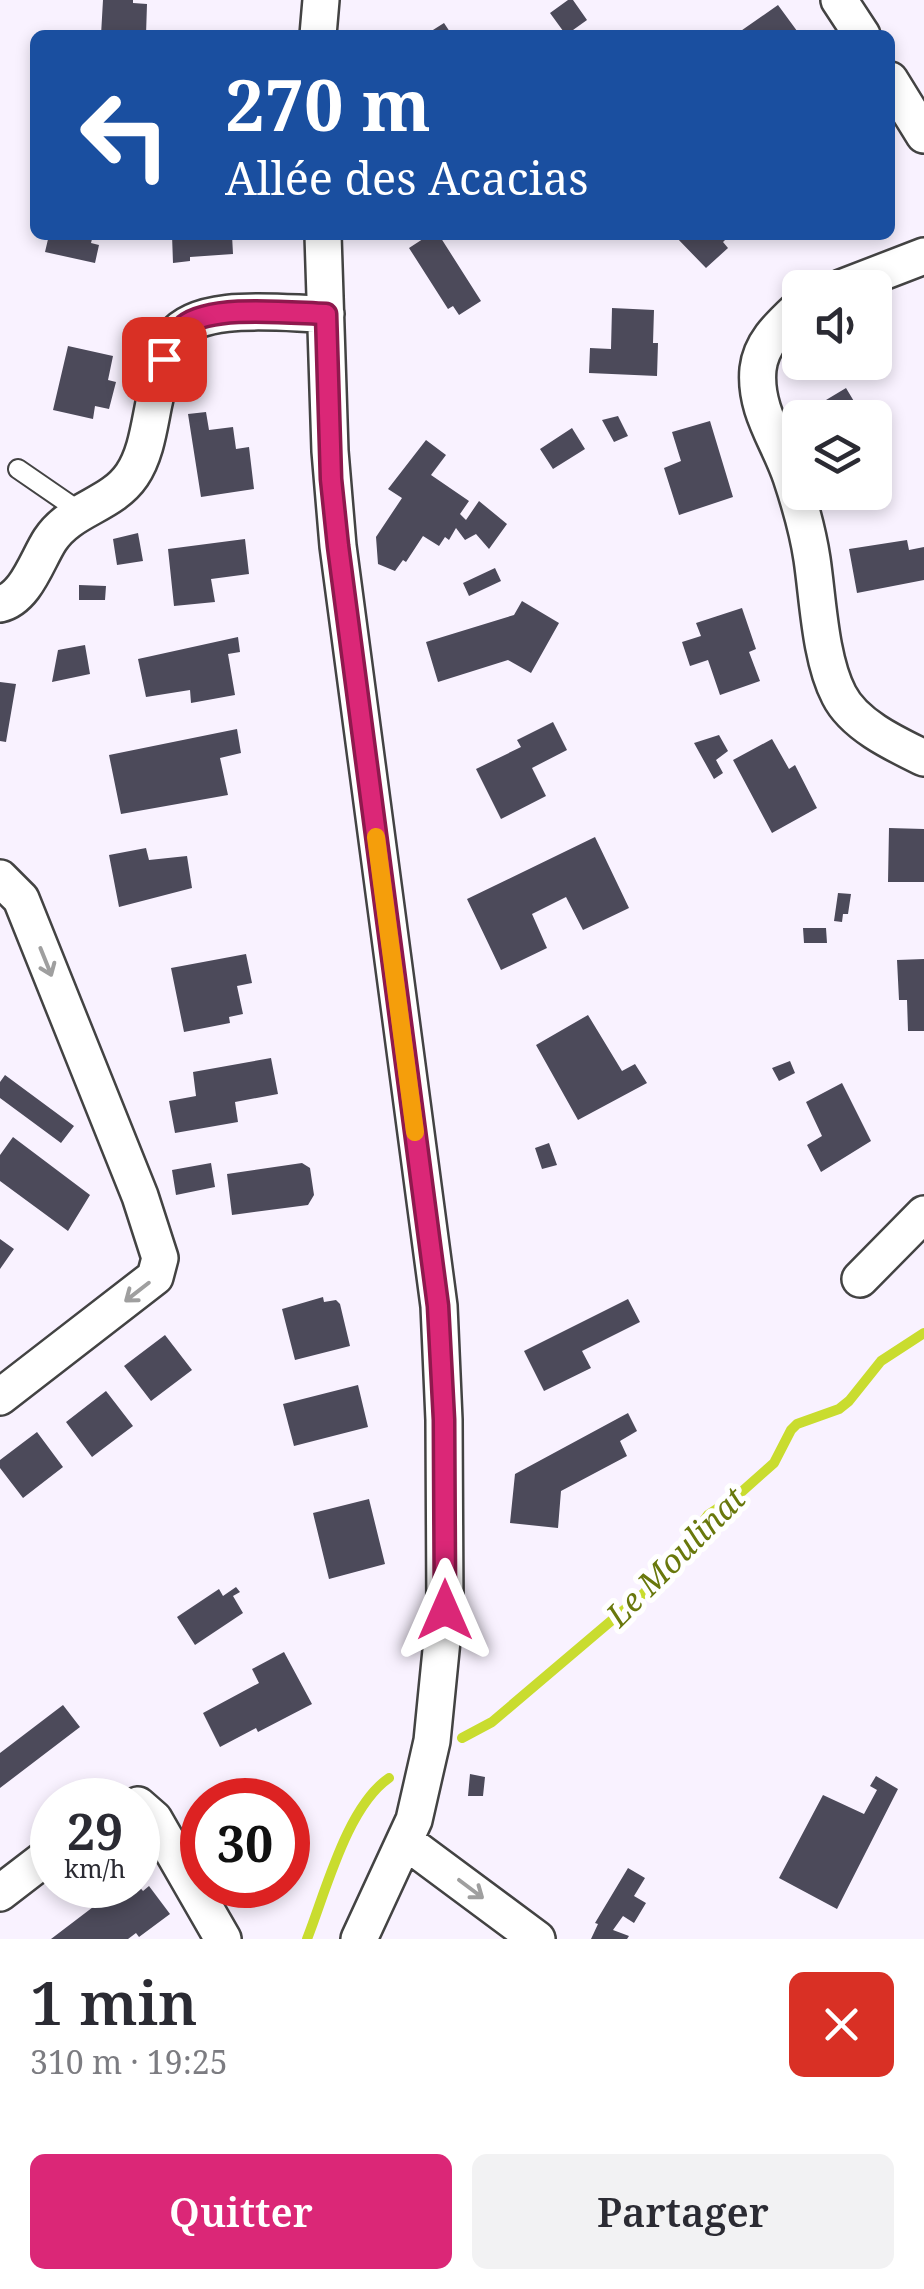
<!DOCTYPE html>
<html lang="fr">
<head>
<meta charset="utf-8">
<style>
  :root { --surface:#fff; --page:#f2f2f3; --text:#2b2b33; --muted:#7c7c81; --accent:#db2777 }
  body { margin:0; font-family:"Noto Serif",serif; background:var(--page); color:var(--text); height:100vh; display:flex; flex-direction:column; font-size:38px; white-space:nowrap }
  * { box-sizing:border-box; margin:0 }
  p { font-size:32px; color:var(--muted) }
  .icon { flex:none; width:55px; height:55px; fill:none; stroke:currentColor; stroke-width:2; stroke-linecap:round; stroke-linejoin:round }
  .map { position:relative; height:1939px; overflow:hidden }
  .sheet { display:flex; flex-direction:column; background:var(--surface); flex:1 }
  .sheet>* { flex:none }
  .top-card { position:absolute; left:30px; top:30px; width:865px; height:210px; border-radius:15px; box-shadow:0 5px 15px #0003; background:#1a4fa0; color:#fff; overflow:hidden }
  .buttons { position:absolute; left:782px; top:270px; display:grid; gap:20px }
  .buttons a { display:grid; place-items:center; width:110px; height:110px; border-radius:15px; background:var(--surface); box-shadow:0 5px 15px #0003; font-size:50px }
  .speed { position:absolute; left:30px; top:1778px; display:flex; gap:20px; font-size:50px; font-weight:700; text-align:center }
  .speed>* { display:grid; place-content:center; width:130px; height:130px; border-radius:50%; background:var(--surface); box-shadow:0 5px 15px #0003; line-height:1 }
  .speed small { font-size:25px; font-weight:400 }
  .speed .limit { border:15px solid #d22; background:#fff; color:#111 }
  .pin { position:absolute; display:grid; place-items:center; width:85px; height:85px; color:#fff; margin:-42px; border-radius:20px; box-shadow:0 5px 15px #0006 }
  .me { position:absolute; width:110px; margin:-55px; rotate:0deg; stroke-linejoin:round; filter:drop-shadow(0 0 8px #0008) }
  .turn { display:flex; align-items:center; gap:35px; height:210px; padding:0 30px; font-size:45px }
  .turn .icon { width:130px; height:130px; stroke-width:2.5 }
  .turn b { display:block; font-size:70px; line-height:85px }
  .round { display:grid; place-items:center; flex:none; width:105px; height:105px; border-radius:15px; background:var(--page) }
  .head { display:flex; align-items:center; justify-content:space-between; height:170px; padding:0 30px }
  h1 { font-size:60px; font-weight:600; line-height:75px }
  .cta { display:flex; gap:20px; margin-top:auto; padding:20px 30px }
  .cta a { flex:1; height:115px; border-radius:15px; background:var(--accent); color:#fff; font-size:40px; font-weight:600; line-height:115px; text-align:center }
  .cta a+a { background:var(--page); color:var(--text) }
  .map>svg:first-child { display:block }
  .lines { fill:none; stroke-linecap:round; stroke-linejoin:round }
  .stream { stroke:#c9dc2f; stroke-width:10 }
  .building { fill:#4c4a5a }
  .service-casing { stroke:#434343; stroke-width:22 }
  .minor-casing { stroke:#434343; stroke-width:40 }
  .service { stroke:#fff; stroke-width:18 }
  .minor { stroke:#fff; stroke-width:35 }
  .oneway { stroke:#9f9f9f }
  .route-casing { stroke:#8e194d; stroke-width:25 }
  .route { stroke:#db2777; stroke-width:18 }
  .slow { stroke:#f59e0b; stroke-width:18 }
  .labels { text-anchor:middle; dominant-baseline:central; stroke-width:10; stroke-linejoin:round; paint-order:stroke }
  .water-label { font-size:32px; font-style:italic; fill:#69780c; stroke:#fff }
</style>
</head>
<body>
<div class="map">
<svg width="924" height="1939" viewBox="0 0 924 1939">
  <rect width="100%" height="100%" fill="#f9f2ff"/>
  <g class="lines">
    <!-- stream -->
    <path class="stream" d="M462,1738L492,1722L644,1593L666,1571L708,1515L738,1495L774,1463L791,1430L797,1424L839,1409L849,1401L881,1361L924,1333
      M307,1939C326,1891 347,1807 389,1778"/>
  </g>
  <!-- building -->
  <path class="building" d="M103,0H133V3L147,4L146,35H101Z
    M568,0H573L587,20L566,35L550,13Z
    M778,5L800,35H735Z
    M444,23L452,35H425Z
    M49,235H93L91,243L99,245L95,263L45,252Z
    M172,235H232L233,254L190,257V261L173,263Z
    M429,235H439L481,301L459,315L453,306L448,309L409,248Z
    M674,235H730L723,242L728,248L706,268Z
    M612,308L654,310L653,343H658L657,376L589,373L590,348L611,349Z
    M68,346L113,356L108,380L116,382L109,409L95,406L93,419L53,410Z
    M846,388L864,418H802L801,415Z
    M206,412L209,430L233,427L236,449L249,447L254,489L201,497L188,414Z
    M618,416L628,436L614,442L602,420Z
    M710,421L733,497L679,515L664,468L681,461L672,432Z
    M572,428L585,449L553,469L540,449Z
    M426,440L446,455L431,475L469,501L460,514L466,520L479,501L507,524L489,549L476,534L465,540L456,528L449,540L445,537L439,546L423,536L406,562L403,560L395,571L378,564L376,537L402,498L388,489Z
    M138,533L143,561L117,565L113,539Z
    M245,539L249,574L211,579L215,602L174,606L168,549Z
    M907,540L909,550L924,547V580L857,593L849,549Z
    M495,568L501,581L469,596L463,583Z
    M79,585L106,586L105,600H79Z
    M522,601L559,623L531,673L508,660L438,682L426,642L514,615Z
    M742,608L756,649L749,652L760,681L720,695L708,660L690,666L682,642L701,636L696,623Z
    M238,637L240,652L228,654L235,695L191,703L190,690L146,697L138,659Z
    M85,645L90,674L52,682L58,650Z
    M0,682L16,684L6,742L0,741Z
    M553,722L567,750L532,768L546,796L501,819L476,769L521,747L517,740Z
    M237,729L241,753L220,758L228,795L121,814L109,755Z
    M719,735L728,751L716,760L723,773L714,779L694,743Z
    M772,739L789,769L795,765L817,808L772,833L733,760Z
    M889,828L924,829V882H888Z
    M595,837L629,908L583,930L566,897L532,914L547,948L501,970L467,899Z
    M146,848L149,860L187,856L192,888L119,907L109,855Z
    M838,893L851,894L848,914H843L842,922L834,921Z
    M803,928H826L827,943H804Z
    M246,954L252,983L237,986L243,1014L229,1017L230,1023L184,1032L171,968Z
    M924,959V1031H908L907,1000H899L897,960Z
    M588,1015L622,1071L635,1064L647,1083L578,1120L536,1045Z
    M271,1058L278,1094L235,1102L238,1122L175,1133L169,1101L196,1096L193,1072Z
    M790,1061L795,1073L779,1081L772,1068Z
    M5,1075L74,1126L61,1143L0,1098V1082Z
    M842,1083L871,1141L821,1172L807,1145L822,1136L806,1102Z
    M13,1137L90,1195L68,1231L0,1181V1155Z
    M549,1143L557,1165L542,1169L535,1148Z
    M211,1163L215,1187L176,1195L172,1170Z
    M302,1163L310,1168L314,1195L308,1205L232,1215L227,1174Z
    M0,1239L14,1249L0,1269Z
    M323,1297L324,1302L336,1300L340,1304L350,1346L295,1360L282,1309Z
    M628,1299L640,1322L582,1351L591,1368L544,1391L524,1351Z
    M165,1335L192,1370L151,1401L124,1366Z
    M358,1385L368,1427L294,1446L283,1404Z
    M106,1391L133,1426L92,1457L66,1422Z
    M628,1413L637,1431L620,1441L627,1456L561,1491L558,1528L510,1523L515,1474Z
    M37,1432L63,1467L23,1498L0,1468V1460Z
    M369,1499L385,1564L329,1579L313,1513Z
    M236,1587L240,1592L233,1596L243,1613L195,1645L177,1617L219,1589L223,1596Z
    M284,1652L312,1704L258,1732L256,1728L220,1747L203,1713L259,1683L252,1669Z
    M63,1705L80,1727L0,1788V1753Z
    M470,1774L485,1777L483,1796H468Z
    M876,1776L898,1789L837,1909L779,1878L823,1795L864,1814L877,1790L870,1786Z
    M628,1868L645,1878L634,1896L646,1903L634,1923L623,1916L613,1930L629,1936L627,1939H591L598,1924L595,1923Z
    M122,1885H138L143,1891L149,1886L170,1914L139,1937L136,1933L128,1939H51Z"/>
  <g class="lines">
    <defs>
      <path id="service" d="M18,469L79,511"/>
      <path id="minor" d="M839,0L862,35
        M318,35L321,0
        M890,80L924,135
        M323,235L330,451L338,546L439,1306L444,1420L445,1610L432,1741L414,1820L359,1939
        M841,288L924,256
        M800,307C781,325 761,342 758,369C754,410 779,441 791,477C800,504 808,532 812,559C818,599 820,659 839,695C854,725 895,744 924,758
        M0,604C26,598 37,560 50,540C71,508 111,506 132,475C146,454 149,427 154,403C159,382 161,355 173,337C200,301 284,314 326,314
        M0,878L21,899L140,1196L160,1258L155,1277L0,1397
        M860,1279L924,1214
        M138,1805L154,1819L223,1939
        M405,1841L537,1939
        M0,1893L52,1853"/>
    </defs>
    <!-- service casing -->
    <use href="#service" class="service-casing"/>
    <!-- minor casing -->
    <use href="#minor" class="minor-casing"/>
    <!-- service -->
    <use href="#service" class="service"/>
    <!-- minor -->
    <use href="#minor" class="minor"/>
  </g>
  <!-- one-way arrows -->
  <defs><path id="oneway-shaft" d="M-6 0H5M1.5-3L5.5 0L1.5 3" fill="none" stroke-width="1.6" stroke-linecap="round" stroke-linejoin="round" transform="scale(2.5)"/></defs>
  <g class="oneway">
    <use href="#oneway-shaft" transform="translate(46 962) rotate(68)"/>
    <use href="#oneway-shaft" transform="translate(137 1292) rotate(142)"/>
    <use href="#oneway-shaft" transform="translate(471 1889) rotate(37)"/>
  </g>
  <g class="lines">
    <defs>
      <path id="route" d="M164,359C169,346 173,334 184,326C211,304 291,313 326,314L331,479L338,546L438,1306L444,1420L445,1610"/>
    </defs>
    <!-- route casing -->
    <use href="#route" class="route-casing"/>
    <!-- route -->
    <use href="#route" class="route"/>
    <!-- slow -->
    <path class="slow" d="M376,837L415,1132"/>
  </g>
  <g class="labels">
    <!-- water labels -->
    <g class="water-label">
      <text transform="translate(675 1556) rotate(-45)">Le Moulinat</text>
    </g>
  </g>
</svg>
<div class="buttons">
<a><svg class="icon" aria-label="sound" viewBox="0 0 24 24"><path d="M4 9h4l5-4v14l-5-4H4zM17 9q2 3 0 6"/></svg></a>
<a><svg class="icon" aria-label="layers" viewBox="0 0 24 24"><path d="M12 4l9 5-9 5-9-5zM3 14l9 5 9-5"/></svg></a>
</div>
<div class="speed"><div>29<small>km/h</small></div><div class="limit">30</div></div>
<div class="pin" style="left:164px;top:359px;background:#d93025"><svg class="icon" aria-label="arrive" viewBox="0 0 24 24"><path d="M6 21V4h12l-3 4 3 4H6"/></svg></div>
<svg class="me" style="left:445px;top:1610px" viewBox="-20 -20 40 40"><path d="M0-17L14 15 0 8-14 15z" fill="#db2777" stroke="#fff" stroke-width="4"/></svg>
<div class="top-card">
<div class="turn"><svg class="icon" aria-label="left" viewBox="0 0 24 24"><path d="M17 20v-9H6M10 6l-5 5 5 5"/></svg><div><b>270 m</b>Allée des Acacias</div></div>
</div>
</div>
<section class="sheet">
<div class="head"><div><h1>1 min</h1><p>310 m · 19:25</p></div><a class="round" style="background:#d93025;color:#fff"><svg class="icon" aria-label="close" viewBox="0 0 24 24"><path d="M6 6l12 12M18 6L6 18"/></svg></a></div>
<div class="cta"><a>Quitter</a><a>Partager</a></div>
</section>
</body>
</html>
